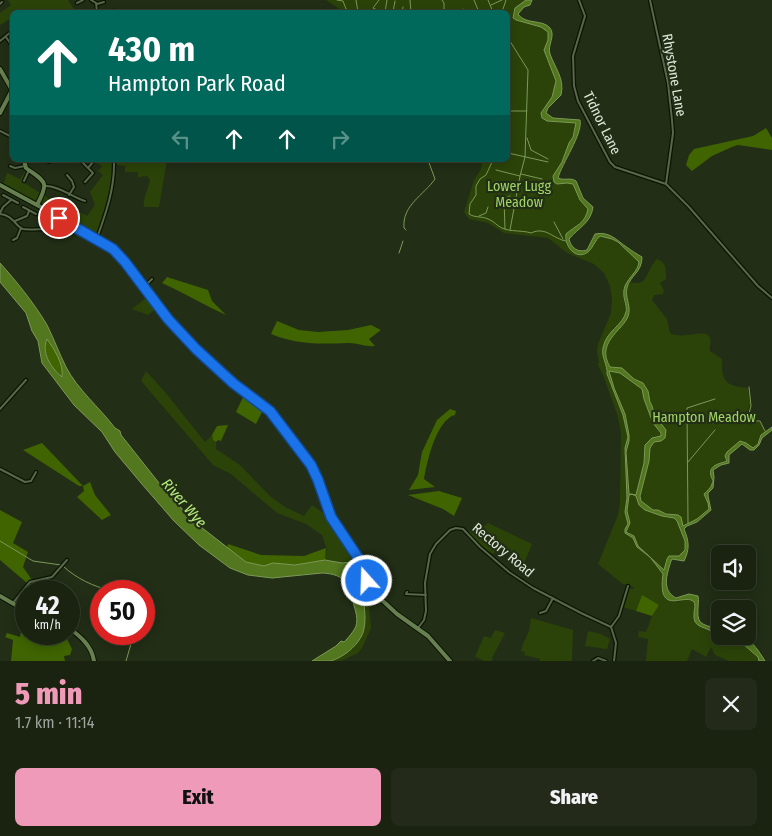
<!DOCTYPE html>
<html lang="en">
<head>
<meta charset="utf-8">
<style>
  :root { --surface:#1a2210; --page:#232a19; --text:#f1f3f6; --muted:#9fa49f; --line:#383f30; --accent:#ef9ab8 }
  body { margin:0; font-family:"Fira Sans Condensed",sans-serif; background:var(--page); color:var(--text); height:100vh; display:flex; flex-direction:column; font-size:19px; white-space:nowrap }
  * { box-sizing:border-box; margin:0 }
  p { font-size:16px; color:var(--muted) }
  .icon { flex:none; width:28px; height:28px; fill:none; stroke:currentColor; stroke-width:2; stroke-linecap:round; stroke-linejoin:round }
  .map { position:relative; height:661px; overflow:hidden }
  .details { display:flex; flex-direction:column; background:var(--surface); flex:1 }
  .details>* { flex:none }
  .top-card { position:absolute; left:10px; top:10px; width:500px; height:152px; border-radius:8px; box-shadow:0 2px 12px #0003,0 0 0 1px var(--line); background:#00695c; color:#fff; overflow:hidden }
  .fabs { position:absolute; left:711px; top:545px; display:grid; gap:10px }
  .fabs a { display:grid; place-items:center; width:45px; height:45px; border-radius:8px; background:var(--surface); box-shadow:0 2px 12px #0003,0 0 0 1px var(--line); font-size:25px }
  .speed { position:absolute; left:15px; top:580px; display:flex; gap:10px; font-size:25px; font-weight:700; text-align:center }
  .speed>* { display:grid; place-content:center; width:65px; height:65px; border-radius:50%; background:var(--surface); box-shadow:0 2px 12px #0003,0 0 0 1px var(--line); line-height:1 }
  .speed small { font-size:12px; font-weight:400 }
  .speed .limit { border:8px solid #d22; background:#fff; color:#111 }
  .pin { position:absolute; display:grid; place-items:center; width:42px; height:42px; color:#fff; margin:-21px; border:2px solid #fff; border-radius:50%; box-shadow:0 1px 5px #0007 }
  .me { position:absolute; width:55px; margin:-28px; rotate:340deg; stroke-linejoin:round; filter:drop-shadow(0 0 4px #0008) }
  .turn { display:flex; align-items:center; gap:18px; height:105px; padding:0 15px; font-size:22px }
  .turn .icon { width:65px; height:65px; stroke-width:2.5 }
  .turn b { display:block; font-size:35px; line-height:42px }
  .lanes { display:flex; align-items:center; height:48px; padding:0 15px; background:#0003; justify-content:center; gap:25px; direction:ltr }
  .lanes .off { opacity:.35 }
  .round { display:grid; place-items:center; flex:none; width:52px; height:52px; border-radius:8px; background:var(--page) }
  .overview { display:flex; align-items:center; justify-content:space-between; height:85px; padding:0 15px }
  h1 { font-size:30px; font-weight:800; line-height:38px; color:var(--accent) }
  .button { display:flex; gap:10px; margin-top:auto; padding:10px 15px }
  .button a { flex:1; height:58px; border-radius:8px; background:var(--accent); color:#111; font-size:20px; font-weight:800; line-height:58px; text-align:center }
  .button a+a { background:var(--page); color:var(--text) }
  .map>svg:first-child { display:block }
  .green { fill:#2b4309 }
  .forest { fill:#3f6400 }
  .water { fill:#52771f; stroke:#7c9956; fill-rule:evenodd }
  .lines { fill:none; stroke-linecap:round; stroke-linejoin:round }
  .stream { stroke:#7c9956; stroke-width:1 }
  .street-casing { stroke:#0b1602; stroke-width:4.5 }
  .secondary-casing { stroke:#0b1602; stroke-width:6 }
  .street { stroke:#59674c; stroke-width:2 }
  .secondary { stroke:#687f52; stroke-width:4 }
  .route-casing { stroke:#114b97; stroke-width:12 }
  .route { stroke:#1a73e8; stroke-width:9 }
  .labels { text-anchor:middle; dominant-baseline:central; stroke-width:4.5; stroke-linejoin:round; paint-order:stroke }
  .street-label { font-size:14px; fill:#dfe7d8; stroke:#222e16 }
  .park-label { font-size:14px; fill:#a1d666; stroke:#222e16 }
  .water-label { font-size:15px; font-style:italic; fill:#b5eb7a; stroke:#222e16 }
</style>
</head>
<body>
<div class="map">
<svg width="772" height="661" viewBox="0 0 772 661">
  <rect width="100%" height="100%" fill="#222e16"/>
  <!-- green -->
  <path class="green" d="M8,0H68L76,12H28L27,10L22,12H12V18L0,25V13L11,5Z
    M326,0H526L515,8L516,20L541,27L548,32V40L544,50L556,81L552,97L541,113L542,118L553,122L576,123V127L562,162L553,179L554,182C562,185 567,181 573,184L580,200L588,209C586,219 579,224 571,230C568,232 567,238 565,241L574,252L581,254L592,247L600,236L612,239L618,243L639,262L624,292V301L626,309L625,316L613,329L603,359L607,368V375L623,415L628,437L625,451L627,498L625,512L628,524L625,531L633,538L637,547L650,557L663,574L662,583L664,596L678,602L687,599L694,602L696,624L700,627L713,632L720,638L735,637L758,657L759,661H729L715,655L711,647L706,657L692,649L687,661H646L648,639L638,637L639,631L646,632L652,616L659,605L641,598L636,611L623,607L629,588L633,589L634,587L625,584L624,585L598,564L618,515L620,503L621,433L618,417L603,375L597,363H599L597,352L598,344L611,313L612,299L610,286L604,273L594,264L567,253L548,238L504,233L488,223L469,219L464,212L474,180L481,169L483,160H508V12H344Z
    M96,160H115L113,189L108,212L99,237L3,185L7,173L20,179L26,170L28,172L23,182L51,200L54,198L64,204V207L72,211L74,209L87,216L95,205L90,192L103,175L98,171L102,166L95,162Z
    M117,160H167L159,207H144C142,199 149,188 150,180L147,176L138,177V172H125V166L117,165Z
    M657,259C667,263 666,269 666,279L660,283L664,290L663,294L654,295L652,300L667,319L670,333C682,340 704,329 709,336C712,340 709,347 710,351L722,359C721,382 726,386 748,388L750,404L746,418L747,422H760L765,432C759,437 759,443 753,449L746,443C737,443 730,448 725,456L727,461L719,463L712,468V487L705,492L709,509L697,519L682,527L681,517C668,511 644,514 640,496L649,461L650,448L654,442L661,441L665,438L666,430L655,416L650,402L648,391L643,383L634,379L622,368L610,367C594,339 628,330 629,312C630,301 622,295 631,282C648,288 647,268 657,259Z
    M148,296L156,309L148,315L132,309Z
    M610,370L620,373L642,389L644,399L653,423L661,433V436L652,438C644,447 645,452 644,463C642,487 623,502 656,513C663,515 666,518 674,518C678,522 686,540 686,546C685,550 684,551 682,554L666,559L664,570L638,546L634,536L626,531L629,525L627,511L629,494L626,452L629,437L625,414L611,381Z
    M146,371L165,392L205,442L212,435L213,440L216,442V449L240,465L270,496L285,507L304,516L312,505L329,517L357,559L371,594L369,606L371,628L362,648L358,653L341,661H331C337,658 345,654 351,650C376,630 357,588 351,562L342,563L325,560L327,550L322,535L306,524L277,513L231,474L213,465L141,381Z
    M488,523L532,544L523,566L519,564L499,546L493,554L482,547L468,534L469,531L482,528Z
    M531,618L573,630L572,661H540V659L524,655L525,652L521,651C522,644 525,641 527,635C530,631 530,623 531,618Z
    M495,630L505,633L492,658V661H485L475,657L484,636L491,638Z
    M588,631L601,634L610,639L607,649L585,646Z"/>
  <!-- forest -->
  <path class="forest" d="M766,128L772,138V150L738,145L732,147L712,156L692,171L686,165L689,155L694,149L753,136Z
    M167,277L208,290L212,301L226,315C204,305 184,293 162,283Z
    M277,321L299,330L318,332L348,330L371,325L381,330L369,339L375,346C366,347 358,343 348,343C320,344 298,345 271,334Z
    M47,338C54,349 64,364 62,377C51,367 42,353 47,338Z
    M245,393L264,408L256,424L236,412Z
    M450,409L456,411L455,415C436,420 427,462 424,479L435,487L409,490L418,475L422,452L437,420Z
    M228,425L221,441L218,440L216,442L213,440L212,435L217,426Z
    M42,443L83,486L90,482L95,495L111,515L102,520L77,497L84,491L83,486H79L23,450Z
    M439,491L462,498L454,516L443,509L408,495Z
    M0,510L22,522L13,543L28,552L23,567L32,580L27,583L0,560Z
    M228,544L261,555L304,556L326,548L325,560L295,565L273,563L264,566L246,562L227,548Z
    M642,595L659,605L652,616L636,611Z
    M22,626L26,627V634H50L66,637L72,649L70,655L64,656L65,661H11L13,640L5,637L7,633L20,637Z"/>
  <!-- water -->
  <path class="water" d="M526,0H532L530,5L524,7L518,14C525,25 543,19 550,28C556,36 547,45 550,54C555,68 565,79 561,95L548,108L546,113L553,118L580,120C583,134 562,163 558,178C565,181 570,177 576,181L583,198L593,207C591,223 578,228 569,239C571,248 578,253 587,250L595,234C610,231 616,240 628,248C632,251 637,254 642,257C642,273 630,275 627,288C625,297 630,304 629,312C628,329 594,340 610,367L622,368L634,379L643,383L648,391L650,402L652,406L655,416L666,430L665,438L661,441L654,442L650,448L649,461L640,496L641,501L653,510H658L666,514L678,515L681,517L683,526L697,519L709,509L708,503L704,494C707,491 711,488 712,484C714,480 712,480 711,476C708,465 719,464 727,461L725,456L727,452L740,441L746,443L753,448L758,444L761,435L772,427V430L762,438L759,445L754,450H750L742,444L729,455V463L721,465L713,470L714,477L713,488L708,493V496L711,510L697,522L687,526L684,529C689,541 690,549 684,561L672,559L671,561C667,574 661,590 676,598L689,594L698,596C700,604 694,620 703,624C708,627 715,627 720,629V636C746,636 751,638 765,661H759L758,657L735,637L720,638C717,636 714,633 711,631C702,626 693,627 694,614C694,610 696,606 694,602C685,592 657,618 663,574L650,557L637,547L633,538L625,533V529L628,524L625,512L627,498L625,448L628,437L623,415L607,374C608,365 601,358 603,348C606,331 623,325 626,312C628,305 621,297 625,286C629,277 638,271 639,262L618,242L612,239L600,236C595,240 593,248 588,252C576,261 564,246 566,234C576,225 585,224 588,209L580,200L573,184L567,183L557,184L554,182L553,176L562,162L569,143L573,137L576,123L547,121L542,118L541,113L552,97L556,81L544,50L548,40V32L541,27L516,20L513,18L515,8ZM609,371L620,373L642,389L644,399L653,423L661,433V436L652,438L645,445L644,463L636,495L629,494L626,452L629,441V435L625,414L614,388ZM632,494L636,496L639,505L645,510L662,516L674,518L677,521L685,541V550L679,556H669L667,559L664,570L638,546L634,536L626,532L630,523L627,511L629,495Z
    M0,263C17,282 34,303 47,325C54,339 59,353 66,367C78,390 99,407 115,428L120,431L121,435L159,483L192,520L246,562L264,566L273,563L295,565L325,560L342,563L351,562C360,578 371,620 361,637C355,648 343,657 331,661C326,661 318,661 312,661L336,646L341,641L344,642C349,637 354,631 356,626C358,619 356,612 354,606C350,585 346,574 322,573L272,578L248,575L230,568L199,545L174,521L141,483L115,452L102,432L74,405L42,363L38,341L32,331L26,313L0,282ZM47,339C54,349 64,364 62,377C51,368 41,352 47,339Z"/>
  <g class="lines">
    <!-- stream -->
    <path class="stream" d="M337,0L343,1L346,9L352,12
      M356,0L358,12
      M379,0L373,8L381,12
      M410,0L411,12
      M442,0L444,3V9L447,12
      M474,0L479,12
      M488,0L493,12
      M491,5L502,0
      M464,9L466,12
      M385,12L387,0
      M393,12L395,1
      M402,12L403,7
      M448,12L450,11L453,12
      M502,12L506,0
      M508,38L528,70L525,157L520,176L510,230
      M508,111H527
      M527,138L531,150L548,159
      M508,153L548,162
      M493,160L486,175L480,179L476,186V195L470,204L469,214C475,218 482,216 488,219C494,221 497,226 502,228C510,232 522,230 531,233C546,226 553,239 566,241
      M496,170L520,176
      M521,174L542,179
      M498,204L504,208L510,205
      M479,216L486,213L488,207
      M554,222L563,239
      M505,229L504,199L510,196
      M406,230L404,228C402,205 424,195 435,179L428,160
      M399,253L403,241
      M749,387L751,406L747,421H760L765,431
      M688,462L715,430
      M688,523L687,408L715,399
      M0,541L33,561L61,565
      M64,567C76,578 94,587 110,590C117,592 123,588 130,591
      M126,661L134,634"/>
    <defs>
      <path id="street" d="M91,0L96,3L97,12
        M579,0L585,16L573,56L574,86L578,101L610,162L615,167L666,184L689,207L758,286L772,298
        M650,0L668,83L672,120L673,133L666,184
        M77,3L83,0
        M0,4L2,2
        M97,4L104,2
        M113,12L114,11
        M6,37L12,46
        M0,41L12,31
        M0,131L12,137
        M46,160L49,162
        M79,160L82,162L83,160
        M82,162L93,173L85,182
        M10,166L15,168L25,166
        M88,168L93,162
        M67,175L72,181L74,187L69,195
        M24,181L29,170
        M45,186C57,185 72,197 85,201
        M3,195L18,203
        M23,207L36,214
        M0,213L3,207L11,200
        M0,214C13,215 16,227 23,229C27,230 40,229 45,229L56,216
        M15,221L27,216L29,211
        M50,223L74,232
        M97,238C106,213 115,188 114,160
        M13,240L17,238L21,228
        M144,287L152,279
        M0,409L26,380
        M0,469L25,482L31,481L36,472
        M407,592L406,594L426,595
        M13,603L30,582L52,577L67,560
        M540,613L546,611L553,598
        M611,627L619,616L628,586
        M611,627L616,643L614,661
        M418,628L424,620L426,611L425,583L430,554L436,544L450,530L456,528L463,529L480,547L509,572L533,588L581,613L611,627
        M593,661L598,658L606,661"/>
      <path id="secondary" d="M0,69L12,90L0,113
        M24,160L26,168C45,182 50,181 37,205
        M0,185L83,230L113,249L125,262L168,319L196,349L233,383L270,411L311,465L318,480L331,517L359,559L370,589L397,614L428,636L450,661
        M0,596L26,611
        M69,628C80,636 92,646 94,661"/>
    </defs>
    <!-- street casing -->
    <use href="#street" class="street-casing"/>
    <!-- secondary casing -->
    <use href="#secondary" class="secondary-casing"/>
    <!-- street -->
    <use href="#street" class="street"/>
    <!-- secondary -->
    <use href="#secondary" class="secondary"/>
  </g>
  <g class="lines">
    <defs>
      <path id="route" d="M59,218L113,249L125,262L168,319L196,349L233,383L270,411L311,465L318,480L331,517L359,559L367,581"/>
    </defs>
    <!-- route casing -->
    <use href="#route" class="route-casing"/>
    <!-- route -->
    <use href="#route" class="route"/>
  </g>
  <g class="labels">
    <!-- street labels -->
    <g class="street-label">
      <text transform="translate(674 75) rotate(80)">Rhystone Lane</text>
      <text transform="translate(602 123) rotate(64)">Tidnor Lane</text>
      <text transform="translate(503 550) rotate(40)">Rectory Road</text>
    </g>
    <!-- park labels -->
    <g class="park-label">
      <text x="519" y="186">Lower Lugg<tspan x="519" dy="16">Meadow</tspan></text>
      <text x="704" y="417">Hampton Meadow</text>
    </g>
    <!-- water labels -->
    <g class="water-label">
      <text transform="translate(184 503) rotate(49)">River Wye</text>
    </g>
  </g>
</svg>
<div class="fabs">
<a><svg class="icon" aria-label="sound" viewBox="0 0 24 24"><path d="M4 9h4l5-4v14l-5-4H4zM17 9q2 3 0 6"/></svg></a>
<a><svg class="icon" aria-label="layers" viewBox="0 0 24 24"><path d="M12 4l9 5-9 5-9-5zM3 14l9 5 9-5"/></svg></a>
</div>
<div class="speed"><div>42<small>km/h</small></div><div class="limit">50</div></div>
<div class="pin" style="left:59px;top:218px;background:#d93025"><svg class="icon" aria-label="arrive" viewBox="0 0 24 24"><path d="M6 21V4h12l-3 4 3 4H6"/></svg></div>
<svg class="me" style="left:367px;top:581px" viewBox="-20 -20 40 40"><circle r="17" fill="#1a73e8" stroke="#fff" stroke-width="3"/><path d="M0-11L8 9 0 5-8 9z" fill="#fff"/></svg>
<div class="top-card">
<div class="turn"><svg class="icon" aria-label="ahead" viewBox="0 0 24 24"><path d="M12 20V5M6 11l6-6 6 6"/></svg><div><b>430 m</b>Hampton Park Road</div></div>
<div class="lanes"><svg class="icon off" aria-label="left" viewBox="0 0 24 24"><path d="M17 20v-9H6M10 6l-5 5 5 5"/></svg><svg class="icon" aria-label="ahead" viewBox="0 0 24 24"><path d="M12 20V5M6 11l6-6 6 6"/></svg><svg class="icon" aria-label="ahead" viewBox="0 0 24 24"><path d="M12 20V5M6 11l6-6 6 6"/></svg><svg class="icon off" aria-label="right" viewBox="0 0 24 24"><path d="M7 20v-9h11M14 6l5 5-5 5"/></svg></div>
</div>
</div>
<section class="details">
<div class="overview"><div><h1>5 min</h1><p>1.7 km · 11:14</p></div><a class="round"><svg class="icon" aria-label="close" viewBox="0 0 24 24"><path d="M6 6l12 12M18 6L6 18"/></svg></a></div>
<div class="button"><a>Exit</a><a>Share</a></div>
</section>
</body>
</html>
